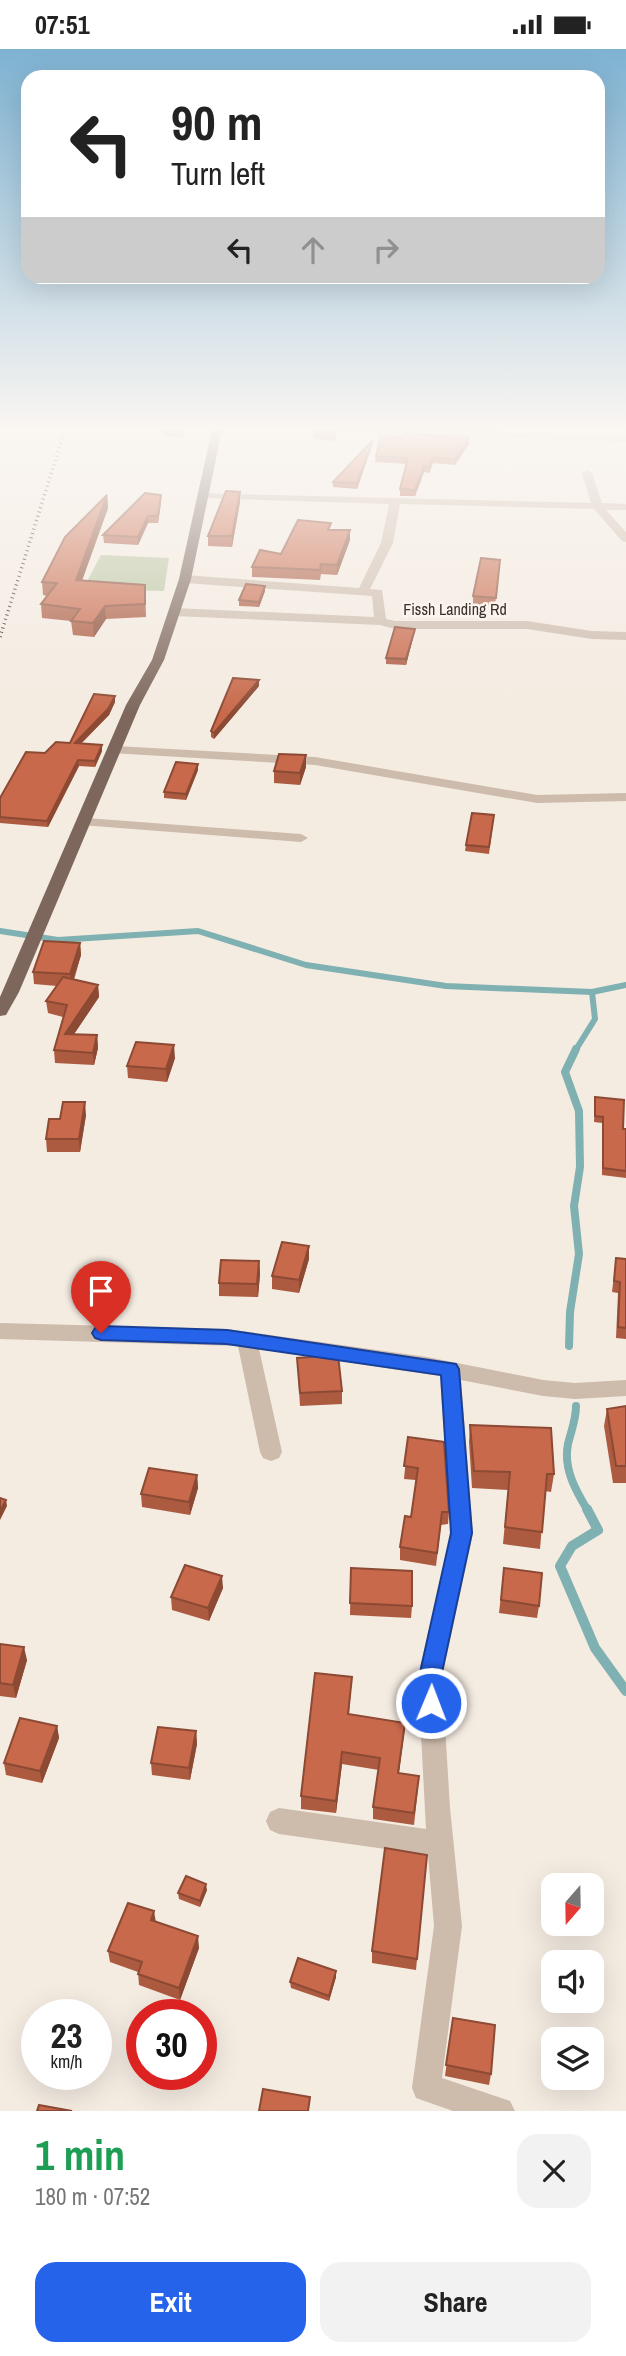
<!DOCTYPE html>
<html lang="en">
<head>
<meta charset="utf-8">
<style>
  :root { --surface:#fff; --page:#f2f2f2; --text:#222; --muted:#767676; --accent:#2563eb }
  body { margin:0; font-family:"Archivo Narrow",sans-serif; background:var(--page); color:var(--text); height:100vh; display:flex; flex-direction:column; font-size:26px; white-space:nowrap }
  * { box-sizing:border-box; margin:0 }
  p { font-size:23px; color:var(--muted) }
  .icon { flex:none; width:38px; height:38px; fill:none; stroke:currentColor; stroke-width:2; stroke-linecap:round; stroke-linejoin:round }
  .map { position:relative; height:2062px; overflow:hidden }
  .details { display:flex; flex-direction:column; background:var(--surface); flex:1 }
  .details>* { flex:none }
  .banner { position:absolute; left:21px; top:21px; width:584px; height:214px; border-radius:21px; box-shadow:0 7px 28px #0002; background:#fff; color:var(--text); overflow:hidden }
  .needle { width:46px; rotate:200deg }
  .controls { position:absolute; left:541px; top:1824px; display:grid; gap:14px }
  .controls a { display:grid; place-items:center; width:63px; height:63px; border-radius:14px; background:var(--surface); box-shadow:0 7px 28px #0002; font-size:35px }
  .speed { position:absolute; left:21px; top:1950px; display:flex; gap:14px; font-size:35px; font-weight:700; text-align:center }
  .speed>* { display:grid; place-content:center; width:91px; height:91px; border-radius:50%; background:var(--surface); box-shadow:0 7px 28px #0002; line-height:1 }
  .speed small { font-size:18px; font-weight:400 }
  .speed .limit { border:10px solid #d22; background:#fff; color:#111 }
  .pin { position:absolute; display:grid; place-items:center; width:60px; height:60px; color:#fff; margin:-72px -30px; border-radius:50% 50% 50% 0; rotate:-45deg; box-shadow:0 0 7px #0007 }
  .pin .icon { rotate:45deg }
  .me { position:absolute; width:77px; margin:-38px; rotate:1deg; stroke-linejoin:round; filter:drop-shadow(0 0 5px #0008) }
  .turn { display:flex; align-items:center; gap:24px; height:147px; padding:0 35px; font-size:32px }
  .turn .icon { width:91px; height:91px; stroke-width:2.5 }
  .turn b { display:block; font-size:49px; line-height:60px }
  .lanes { display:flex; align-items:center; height:66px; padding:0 35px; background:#0003; justify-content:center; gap:35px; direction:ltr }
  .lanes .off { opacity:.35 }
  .round { display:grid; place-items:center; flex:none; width:74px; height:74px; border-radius:21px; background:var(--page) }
  .head { display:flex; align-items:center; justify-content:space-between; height:119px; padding:0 35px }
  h1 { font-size:42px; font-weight:800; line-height:52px; color:#1e9e55 }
  .cta { display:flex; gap:14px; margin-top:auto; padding:14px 35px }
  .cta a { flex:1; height:80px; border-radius:21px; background:var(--accent); color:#fff; font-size:28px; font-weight:800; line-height:80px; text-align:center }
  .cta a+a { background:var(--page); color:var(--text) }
  .status { display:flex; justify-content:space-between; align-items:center; height:49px; padding:0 35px; background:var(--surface); direction:ltr }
  .status svg { height:19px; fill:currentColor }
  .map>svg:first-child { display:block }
  .green { fill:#b8c4a0 }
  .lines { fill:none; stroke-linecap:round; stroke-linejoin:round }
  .stream-far2 { stroke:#7fb0b2; stroke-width:6 }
  .stream-far1 { stroke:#7fb0b2; stroke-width:8 }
  .stream { stroke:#7fb0b2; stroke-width:10 }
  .minor { fill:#cdbbac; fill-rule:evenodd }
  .major { fill:#7d675c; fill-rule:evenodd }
  .rail { stroke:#3b302b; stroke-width:3.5; stroke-dasharray:1 3.5; stroke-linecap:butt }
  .wall { fill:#ac5a40 }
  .shaded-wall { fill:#8c4a34 }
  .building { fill:#c8694b; stroke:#8c4a34; stroke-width:2 }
  .route { fill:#2563eb; stroke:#184099; stroke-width:2 }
  .labels { text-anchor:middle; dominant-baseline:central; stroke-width:5; stroke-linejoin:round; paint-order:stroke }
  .far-street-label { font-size:16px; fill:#3b302b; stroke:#fbf5ee }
</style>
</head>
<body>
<div class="status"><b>07:51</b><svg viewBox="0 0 49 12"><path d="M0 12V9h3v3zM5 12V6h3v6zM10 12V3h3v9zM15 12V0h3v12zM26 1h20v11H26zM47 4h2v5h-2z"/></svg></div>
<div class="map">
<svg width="626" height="2062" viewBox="0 0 626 2062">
  <rect width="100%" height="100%" fill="#f4ebe1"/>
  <!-- green -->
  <path class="green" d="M101,506L169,509L164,542L83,540Z"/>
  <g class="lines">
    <!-- stream-far2 -->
    <path class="stream-far2" d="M0,882L58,891L198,882L306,916L446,937L592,943L626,936
      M575,1002L595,970L592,943"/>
    <!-- stream-far1 -->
    <path class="stream-far1" d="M569,1297L570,1263L579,1205L574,1157L580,1118L579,1062L565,1023L576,1000
      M576,1357C576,1371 571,1382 568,1395C563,1420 576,1442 588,1462"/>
    <!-- stream -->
    <path class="stream" d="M587,1460L598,1481L572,1497L560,1517L595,1599L626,1642"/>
    <!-- minor -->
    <path class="minor" d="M254,377H354L626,387V393L259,380Z
      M587,421L592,424L602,454L626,455V461H606L626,483V493L622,492L594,460L400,455L393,494L370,540L382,541L386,570L395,572H527L592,582L626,583V591L592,590L527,580H395L380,576L174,567L168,563L174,559L374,568L372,547L185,534L179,530L185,526L359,539L381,494L389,455L203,449L199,448V444L591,454L582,424Z
      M116,697L315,708L537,746L626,744V752L537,754L315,716L111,704L109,701Z
      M86,769L301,785L308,789L301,793L81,776L79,773L81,770Z
      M0,1274L227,1280L427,1308L543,1331L575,1334L626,1331V1347L575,1350L543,1347L461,1331L473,1484L442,1628L450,1759L462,1877L442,2029L510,2052L515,2062H453L416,2049L412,2039L434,1877L428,1806L279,1785L270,1781L266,1772L270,1763L279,1759L426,1780L418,1628L451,1484L440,1327L259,1300L282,1403L279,1409L271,1412L263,1409L260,1403L238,1297L0,1290Z"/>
    <!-- major -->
    <path class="major" d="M219,377H230L221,386L191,530L164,611L140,656L19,943L6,966L0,967V948L126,656L152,611L179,530L211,385Z"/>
    <!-- rail -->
    <path class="rail" d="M0,588L66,377"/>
  </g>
  <!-- wall -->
  <path class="wall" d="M163,377H184V388L163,387Z
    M313,385H337L334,392L313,390Z
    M403,388L469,389V395L455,416L433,414L429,424L424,423L415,447H400V440L406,415L375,413L376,407Z
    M373,391L372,396L357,440L333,438V433Z
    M107,446L108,459L82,532L145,536L146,568L106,570L94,588L73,586L71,572L42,569L41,555L47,547L43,546L42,533Z
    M161,446V453L158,474H148L138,496L104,494L103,486Z
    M240,453L232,498L208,497V487Z
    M331,481L350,491L337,526L321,525L320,531L252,528V518Z
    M500,511L495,557L473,556V547Z
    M265,542L259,558L239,557V551Z
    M415,580L414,585L406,616L386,615V609Z
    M259,631V637L214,690L211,688V682Z
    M115,647V653L109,666L81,695L102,696V702L95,718L79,717L48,778L0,774V749L45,704L70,694Z
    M306,718L300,736L274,734V722Z
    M198,721L186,751L164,749V743Z
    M494,766L489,805L465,802L466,796Z
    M80,894L81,906L74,931L98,936L99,948L74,985L97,986L98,999L94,1016L55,1014L54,1001L63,968L48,964L46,952L57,937L34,935L33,923Z
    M175,1009L167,1033L128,1029L127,1017Z
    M595,1048L623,1080H626V1129L602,1126V1074L594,1073Z
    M86,1066L80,1103H47L46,1090L60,1070Z
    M309,1197V1210L299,1244L272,1240V1227Z
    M616,1209L626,1210V1290L616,1289L618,1244L612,1243Z
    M259,1212L260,1225L258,1248L219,1247V1234Z
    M297,1309L342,1342V1355L300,1357Z
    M626,1357V1434H613L604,1377L607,1360Z
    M470,1376L554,1425L551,1443L545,1442L540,1500L503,1495L508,1441L472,1439L469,1393Z
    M408,1388L449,1463L448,1475L441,1476L436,1517L400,1511V1498L411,1468L416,1431L404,1430Z
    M197,1426L198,1439L190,1466L142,1458L141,1445Z
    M351,1519L412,1557L411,1569L350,1566Z
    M504,1519L539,1557L537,1569L499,1564Z
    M223,1539L209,1572L172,1561L171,1548Z
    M0,1595L27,1611L16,1649L0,1647Z
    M352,1628L349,1665L405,1674L399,1724L418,1739L414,1776L373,1770V1758L379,1721L342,1715L336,1764L301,1760V1747Z
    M57,1677L59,1689L42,1734L6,1726L4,1714Z
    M196,1682L197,1695L190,1731L152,1726L151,1714Z
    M427,1806L416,1921L372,1914V1902Z
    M207,1841L200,1858L179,1850L178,1844Z
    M156,1873L199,1899L180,1951L139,1936L138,1923L110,1913L108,1902Z
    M336,1922V1928L329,1952L291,1939L290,1933Z
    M453,1969L491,2025L489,2036L445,2027Z"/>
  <!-- shaded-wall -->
  <path class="shaded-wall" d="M469,389V395L455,416V410Z
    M373,391L372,396L357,440V434Z
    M434,408L433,414L429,424V418Z
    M424,417V423L415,447V441Z
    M240,443V453L232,498V487Z
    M107,446L108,459L77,545L76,531Z
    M161,446V453L158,474V467Z
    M148,467V474L138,496V488Z
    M350,481V491L337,526V516Z
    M265,537V542L259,558V553Z
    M105,557L106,570L94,588L93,574Z
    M415,580L414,585L406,616V610Z
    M259,631V637L214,690V684Z
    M115,647V653L109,666L75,700V694Z
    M102,696V702L95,718V712Z
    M306,706V718L300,736V724Z
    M78,711L79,717L48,778L47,772Z
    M198,715V721L186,751V745Z
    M80,894L81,906L71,937L70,925Z
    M98,936L99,948L66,997L65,985Z
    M97,986L98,999L94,1016L93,1004Z
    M174,996L175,1009L167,1033L166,1020Z
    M85,1053L86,1066L80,1103L79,1090Z
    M309,1197V1210L299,1244V1231Z
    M259,1212L260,1225L258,1248L257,1235Z
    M197,1426L198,1439L190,1466L189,1453Z
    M6,1451L7,1457L0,1471V1462Z
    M222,1527L223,1539L209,1572L208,1559Z
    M24,1598L27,1611L16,1649L13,1636Z
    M405,1674L404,1686L397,1736L398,1724Z
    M57,1677L59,1689L42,1734L40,1722Z
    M196,1682L197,1695L190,1731L189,1719Z
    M342,1703V1715L336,1764V1752Z
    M206,1835L207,1841L200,1858V1852Z
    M154,1862L156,1874L151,1871Z
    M198,1887L199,1899L180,1951L179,1939Z
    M336,1922V1928L329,1952V1947Z"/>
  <!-- building -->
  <path class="building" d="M163,377H183V380L162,379Z
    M316,380H337L334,387L313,385Z
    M404,384L469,389L455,410L434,408L429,418L424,417L415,441L400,440L408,409L376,407L381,387L403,388Z
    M373,391L357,434L333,433Z
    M226,442L240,443L232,487H208Z
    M145,444L161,446L158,467H148L138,488L103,486Z
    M107,446L76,531L145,536V555L105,557L93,574L71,572L80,560L41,555L57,534L42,533L65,488Z
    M298,471L331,474L328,481H350L337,516L321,515L320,521L252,518L260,501L281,505Z
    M481,509L500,511L496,549L473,547Z
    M246,535L265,537L259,553L239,551Z
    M395,578L415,580L406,610L386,609Z
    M233,629L259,631L214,684L211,682Z
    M94,645L115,647L108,660L75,694L102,696L95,712L78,711L47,772L0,768V749L26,703L45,704L56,693L70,694Z
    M279,705L306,706L300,724L274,722Z
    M176,713L198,715L186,745L164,743Z
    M472,764L494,766L489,798L466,796Z
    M44,892L80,894L70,925L33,923Z
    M63,928L98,936L65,985L97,986L93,1004L54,1001L67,956L46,952Z
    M136,993L174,996L166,1020L127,1017Z
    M595,1048L624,1051L623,1080H626V1122L603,1119V1068L595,1067Z
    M63,1053H85L79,1090H46L49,1070H60Z
    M282,1193L309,1197L299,1231L272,1227Z
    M616,1209L626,1210V1279L618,1278L620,1233L614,1232Z
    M221,1211L259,1212L257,1235L219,1234Z
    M338,1306L342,1342L300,1344L297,1309Z
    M626,1357V1417H616L607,1360Z
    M470,1376L551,1379L554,1425H547L542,1483L505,1478L510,1423L474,1422Z
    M408,1388L444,1393L449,1463H442L437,1504L400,1498L405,1467L411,1468L418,1419L404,1417Z
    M149,1419L197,1426L189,1453L141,1445Z
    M0,1449L6,1451L0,1462Z
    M185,1516L222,1527L208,1559L171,1548Z
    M351,1519L412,1522V1557L350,1554Z
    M504,1519L542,1524L539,1557L501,1551Z
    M0,1595L24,1598L13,1636L0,1634Z
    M315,1624L352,1628L348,1665L405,1674L398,1724L419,1727L414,1764L373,1758L380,1709L342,1703L336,1752L301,1747Z
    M20,1669L57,1677L40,1722L4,1714Z
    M158,1678L196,1682L189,1719L151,1714Z
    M385,1799L427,1806L417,1910L372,1902Z
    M186,1827L206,1835L200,1852L178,1844Z
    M128,1854L154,1862L151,1871L198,1887L179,1939L138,1925L142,1913L108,1902Z
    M298,1909L336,1922L329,1947L290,1933Z
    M453,1969L495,1976L491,2025L446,2016Z
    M263,2040L310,2048L308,2062H259Z
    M39,2056L72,2062H37Z"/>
  <!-- sky -->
  <linearGradient id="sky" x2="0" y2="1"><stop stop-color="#7eb2d2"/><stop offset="0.57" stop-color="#faf6f2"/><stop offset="1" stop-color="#faf6f2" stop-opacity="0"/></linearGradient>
  <rect width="626" height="666" fill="url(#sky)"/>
  <!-- route -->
  <path class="route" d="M101,1277L227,1281L456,1315L459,1320L472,1484L441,1628L442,1654L439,1661L431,1664L423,1661L420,1654L419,1628L451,1484L441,1326L227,1295L101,1291L95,1289L92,1284L95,1279Z"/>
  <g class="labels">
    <!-- far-street labels -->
    <g class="far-street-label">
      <text x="455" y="560">Fissh Landing Rd</text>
    </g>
  </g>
</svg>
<div class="controls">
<a><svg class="needle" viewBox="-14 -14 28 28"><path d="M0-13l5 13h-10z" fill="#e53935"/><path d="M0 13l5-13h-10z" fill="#767676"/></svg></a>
<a><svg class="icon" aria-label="sound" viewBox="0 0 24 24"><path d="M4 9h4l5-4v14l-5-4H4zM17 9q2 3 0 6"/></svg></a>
<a><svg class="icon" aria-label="layers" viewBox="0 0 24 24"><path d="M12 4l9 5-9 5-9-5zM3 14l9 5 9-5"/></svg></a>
</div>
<div class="speed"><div>23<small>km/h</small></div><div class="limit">30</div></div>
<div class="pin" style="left:101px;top:1284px;background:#d93025"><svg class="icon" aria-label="arrive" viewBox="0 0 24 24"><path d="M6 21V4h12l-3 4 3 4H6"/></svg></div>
<svg class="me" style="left:431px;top:1654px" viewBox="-20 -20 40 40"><circle r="17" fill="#2563eb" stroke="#fff" stroke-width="3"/><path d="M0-11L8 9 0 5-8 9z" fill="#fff"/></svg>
<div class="banner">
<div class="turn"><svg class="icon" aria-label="left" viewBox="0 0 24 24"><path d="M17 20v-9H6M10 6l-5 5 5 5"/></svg><div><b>90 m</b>Turn left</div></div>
<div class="lanes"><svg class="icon" aria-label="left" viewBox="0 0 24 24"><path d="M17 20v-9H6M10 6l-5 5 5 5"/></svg><svg class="icon off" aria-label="ahead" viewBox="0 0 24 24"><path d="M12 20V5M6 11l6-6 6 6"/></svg><svg class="icon off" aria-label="right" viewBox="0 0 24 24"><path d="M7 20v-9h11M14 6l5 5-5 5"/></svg></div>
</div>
</div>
<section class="details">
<div class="head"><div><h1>1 min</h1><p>180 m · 07:52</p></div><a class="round"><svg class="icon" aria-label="close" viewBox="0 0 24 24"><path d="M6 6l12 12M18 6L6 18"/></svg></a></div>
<div class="cta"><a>Exit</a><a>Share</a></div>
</section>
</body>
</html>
